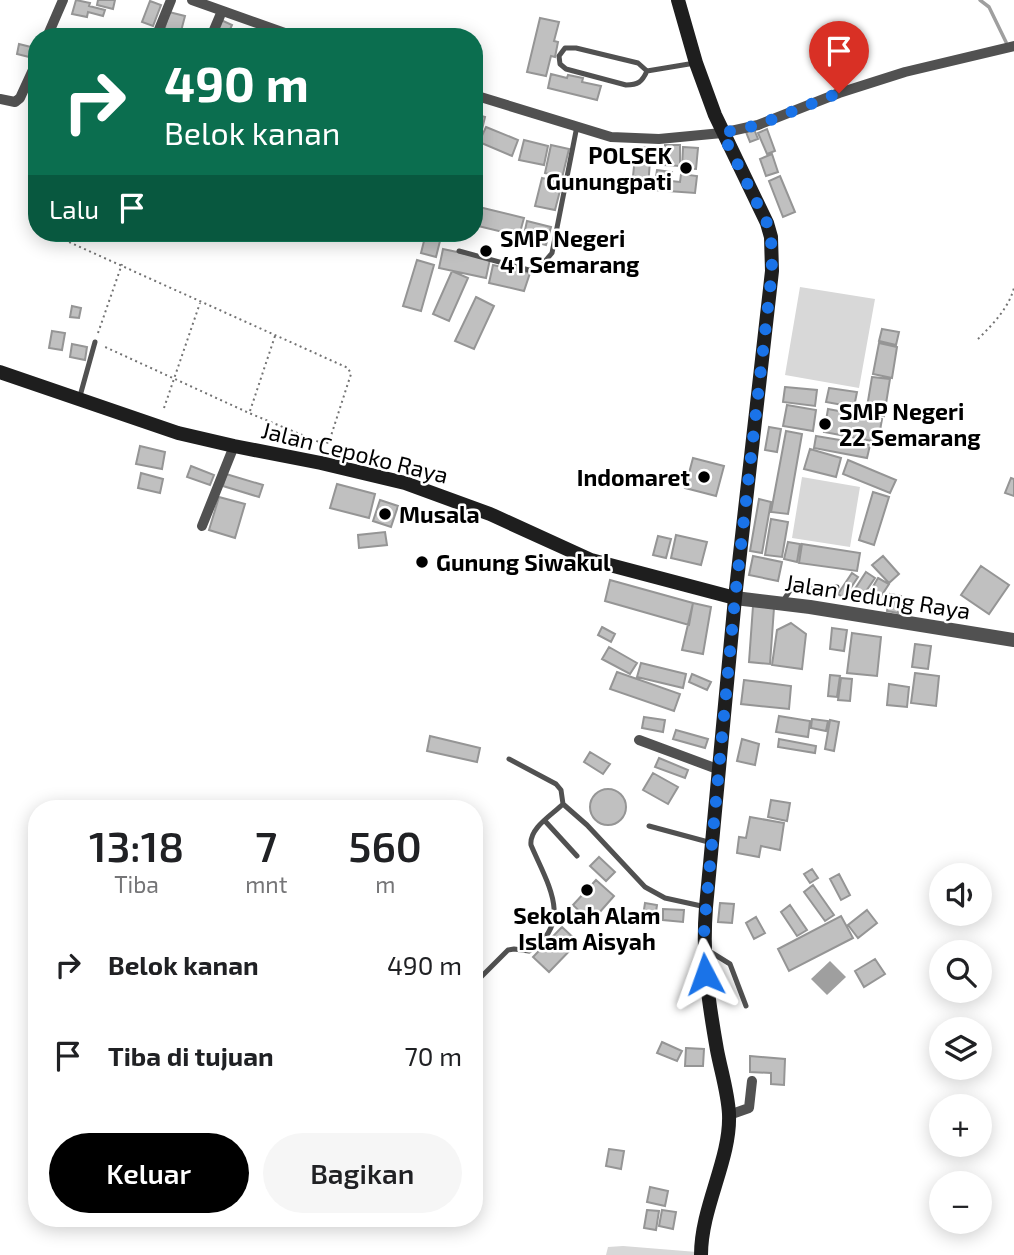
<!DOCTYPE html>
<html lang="id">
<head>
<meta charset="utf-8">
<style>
  :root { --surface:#fff; --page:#f6f6f6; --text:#202124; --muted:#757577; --accent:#000 }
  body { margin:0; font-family:"Exo 2",sans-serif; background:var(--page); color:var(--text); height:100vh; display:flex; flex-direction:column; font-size:26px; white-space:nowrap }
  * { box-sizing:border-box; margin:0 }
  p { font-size:23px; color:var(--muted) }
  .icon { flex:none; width:38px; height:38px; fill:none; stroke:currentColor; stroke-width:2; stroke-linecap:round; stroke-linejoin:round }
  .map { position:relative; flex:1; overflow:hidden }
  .drawer { position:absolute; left:28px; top:800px; width:455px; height:427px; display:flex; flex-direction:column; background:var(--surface); border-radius:28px; box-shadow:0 4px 18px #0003 }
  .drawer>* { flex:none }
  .top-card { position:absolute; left:28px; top:28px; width:455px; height:214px; border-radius:28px; box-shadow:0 4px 18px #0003; background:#0b6e4f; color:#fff; overflow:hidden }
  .buttons { position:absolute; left:929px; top:863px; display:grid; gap:14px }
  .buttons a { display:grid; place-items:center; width:63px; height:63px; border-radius:50%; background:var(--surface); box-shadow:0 4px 18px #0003; font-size:35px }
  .pin { position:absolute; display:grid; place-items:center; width:60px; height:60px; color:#fff; margin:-72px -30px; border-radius:50% 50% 50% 0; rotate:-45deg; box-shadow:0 0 7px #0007 }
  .pin .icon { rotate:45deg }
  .me { position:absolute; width:77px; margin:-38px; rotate:356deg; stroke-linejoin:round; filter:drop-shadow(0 0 5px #0008) }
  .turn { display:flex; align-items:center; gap:24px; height:147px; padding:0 21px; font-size:32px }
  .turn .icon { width:91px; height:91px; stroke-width:2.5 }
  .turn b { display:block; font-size:49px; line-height:60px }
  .then { display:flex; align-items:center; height:66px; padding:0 21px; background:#0003; gap:14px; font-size:26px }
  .eta { display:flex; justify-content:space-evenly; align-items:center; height:119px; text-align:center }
  .eta b { font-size:42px; font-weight:600; line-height:49px }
  .button { display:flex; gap:14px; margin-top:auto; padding:14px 21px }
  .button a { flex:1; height:80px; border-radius:42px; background:var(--accent); color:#fff; font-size:28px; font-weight:600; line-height:80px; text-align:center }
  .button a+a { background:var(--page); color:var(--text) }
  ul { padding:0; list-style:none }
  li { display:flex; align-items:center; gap:21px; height:91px; padding:0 21px }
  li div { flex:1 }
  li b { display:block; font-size:26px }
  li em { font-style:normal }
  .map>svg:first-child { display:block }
  .green { fill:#d8d8d8 }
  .water { fill:#9f9f9f }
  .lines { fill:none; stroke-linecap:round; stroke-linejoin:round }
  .stream { stroke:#9f9f9f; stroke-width:3.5 }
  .building { fill:#c0c0c0; stroke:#959595; stroke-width:2 }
  .path { stroke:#737373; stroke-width:2; stroke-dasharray:2 3.5; stroke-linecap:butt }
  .service { stroke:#515151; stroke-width:5 }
  .minor { stroke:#515151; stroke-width:10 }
  .tertiary { stroke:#515151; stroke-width:14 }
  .secondary { stroke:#1e1e1e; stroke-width:14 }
  .route { stroke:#1a73e8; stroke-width:12; stroke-dasharray:0 21.6 }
  .poi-dot { fill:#000; stroke:#fff; stroke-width:2.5 }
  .labels { text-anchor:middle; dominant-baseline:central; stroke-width:5; stroke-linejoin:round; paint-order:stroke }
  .poi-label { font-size:23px; font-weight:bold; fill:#000; stroke:#fff; text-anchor:start }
  .street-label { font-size:23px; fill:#000; stroke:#fff }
</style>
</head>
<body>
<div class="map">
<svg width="1014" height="1255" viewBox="0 0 1014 1255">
  <rect width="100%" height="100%" fill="#fff"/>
  <!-- green -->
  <path class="green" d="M800,287L875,299L859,388L785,375Z
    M802,477L860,487L850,547L792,538Z
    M623,1246L697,1252L696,1255H606L608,1247Z"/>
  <!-- water -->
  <path class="water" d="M830,961L846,977L827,995L811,979Z"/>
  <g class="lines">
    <!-- stream -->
    <path class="stream" d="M980,0L989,7L1006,42"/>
  </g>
  <!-- building -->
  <path class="building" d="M76,0L90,3L89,6L105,10L103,16L88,12L87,17L72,14Z
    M98,0H115L113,9L97,5Z
    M150,1L161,5L153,26L142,22Z
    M169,12L185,16L180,35L164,31Z
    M540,18L559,22L554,41L558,42L555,57L551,56L546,76L527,72Z
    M221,20L232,25L228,34L217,30Z
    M19,44L31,47L29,57L17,54Z
    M551,74L567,78L568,75L583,78L582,82L601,86L597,100L548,88Z
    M474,114L485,117L479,142L474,141Z
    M486,127L518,140L512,156L479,142Z
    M754,129L758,139L750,142L746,132Z
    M767,129L775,151L767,154L758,133Z
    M524,140L548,146L544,165L519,160Z
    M551,145L569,149L562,178L545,173Z
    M665,145H680V166L664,165Z
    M636,147L651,148L648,187L632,186Z
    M683,147L698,148L696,169L682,168Z
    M772,154L778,172L766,176L760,159Z
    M657,170L672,172L671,181L680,182L681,174L697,176L695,193L654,190Z
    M780,176L795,212L783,217L769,181Z
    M542,178L562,183L555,210L535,206Z
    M479,207L524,218L519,236L474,225Z
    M527,221L551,227L546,245L523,239Z
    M426,233H442L436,257L421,253Z
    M443,249L490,259L486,278L439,268Z
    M417,260L434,265L421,311L403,306Z
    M493,265L530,273L524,291L489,283Z
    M452,271L468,278L449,321L433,314Z
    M476,297L494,306L474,349L455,341Z
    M72,306L81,308L79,318L70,317Z
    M882,329L899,332L896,345L879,341Z
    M52,331L65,333L62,350L49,348Z
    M879,343L897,347L892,378L873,374Z
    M72,344L87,347L85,360L70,357Z
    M872,377L890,379L884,416L866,413Z
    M785,387L817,390L815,406L783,402Z
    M829,388L857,392L854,407L826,402Z
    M787,405L816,410L813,431L783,426Z
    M828,409L882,419L878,442L824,432Z
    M769,427L781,429L777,452L765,450Z
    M786,431L802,434L788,514L771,512Z
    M816,436L870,445L867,458L814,448Z
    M140,446L165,452L162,469L136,464Z
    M810,449L841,458L836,477L804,469Z
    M693,458L724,466L716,496L685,488Z
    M848,460L896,480L890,493L843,474Z
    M191,466L214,475L210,485L187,477Z
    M141,473L163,479L160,493L138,488Z
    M226,474L263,485L259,497L223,486Z
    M1011,478L1014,479V496L1005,493Z
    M337,484L375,494L369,518L330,508Z
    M873,492L889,497L874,545L859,540Z
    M219,497L245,504L235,538L209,530Z
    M759,499L771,502L762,553L750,551Z
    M380,500L398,506L391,527L373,521Z
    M771,519L788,522L782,557L765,555Z
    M385,532L387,545L359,548L358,535Z
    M676,535L707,542L701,565L671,558Z
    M658,536L671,539L666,558L653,555Z
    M788,542L800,544L797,562L784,559Z
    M802,544L860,553L857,571L799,563Z
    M753,556L782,562L778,581L749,575Z
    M883,556L899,574L889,583L872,565Z
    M981,566L1009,585L989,614L961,595Z
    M866,572L875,578L860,600L851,595Z
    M852,573L858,577L844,598L838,594Z
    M878,578L889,584L878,601L868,595Z
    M610,580L693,603L689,625L605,601Z
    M890,594L901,596L898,613L887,611Z
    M693,603L711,607L703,654L682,650Z
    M753,606L774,608L770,664L749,662Z
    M791,623L806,634L802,669L772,665L777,630Z
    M602,627L615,634L611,642L598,635Z
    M832,628L847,630L844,651L830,649Z
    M852,633L881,637L877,676L847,673Z
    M915,644L931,646L928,669L912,667Z
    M609,647L637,663L630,674L602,659Z
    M641,663L686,674L683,688L637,677Z
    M617,672L680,694L674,711L610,689Z
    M915,673L939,676L936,706L911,703Z
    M692,674L711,682L707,690L689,682Z
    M830,675L840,676L837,697L828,696Z
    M841,678L852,679L850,701L838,700Z
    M744,680L791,686L789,709L741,704Z
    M889,684L909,687L907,707L887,705Z
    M779,716L810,721L808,737L776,732Z
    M644,717L665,720L663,732L642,728Z
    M812,719L828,721L826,731L811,728Z
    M830,720L839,722L834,751L825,749Z
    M676,730L708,739L705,748L673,739Z
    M430,736L480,748L477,762L427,751Z
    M742,739L759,744L755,765L737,761Z
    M779,739L816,746L815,753L778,747Z
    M590,752L610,764L603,774L584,762Z
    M659,758L688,770L685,778L655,767Z
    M653,773L678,787L668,804L643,790Z
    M590 807a18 18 0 1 1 36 0a18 18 0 1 1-36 0Z
    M771,800L790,803L787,821L768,817Z
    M750,817L784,823L780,850L761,846L759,857L737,853L739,837L746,838Z
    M599,857L615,872L606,881L590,866Z
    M812,869L818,878L810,883L804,874Z
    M839,874L850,895L841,900L830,879Z
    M596,880L614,896L591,922L573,905Z
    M813,885L834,915L825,921L804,892Z
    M645,903L657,905L655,919L643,916Z
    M720,903L734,904L732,923L718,922Z
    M790,905L807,930L797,936L781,912Z
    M663,909L684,910L683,922L663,920Z
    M867,910L877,923L858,938L848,925Z
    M841,916L853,938L789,971L778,949Z
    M756,917L765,933L754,939L746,923Z
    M562,927L578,942L549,972L533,957Z
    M875,959L885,974L864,987L855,971Z
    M662,1042L682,1051L677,1061L657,1053Z
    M686,1048L704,1049L703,1066H685Z
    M750,1056L785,1059L784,1085L771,1084V1073L750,1072Z
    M609,1149L624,1151L621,1169L606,1166Z
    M650,1187L668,1191L665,1206L647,1202Z
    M647,1210L659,1211L656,1230L644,1228Z
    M662,1210L676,1212L673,1229L659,1226Z"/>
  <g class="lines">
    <!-- path -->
    <path class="path" d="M49,233L348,368L351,374L329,442L324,444L249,413L103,346
      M98,333L122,264
      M978,339C993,324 1008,309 1014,288
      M164,408L200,303
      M250,411L275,336"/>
    <!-- service -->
    <path class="service" d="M647,71C642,82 638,85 626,85L566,69L560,64L559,56L565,48H576L638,63L647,71L695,63
      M459,251L536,272L552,253L577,126
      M80,396L95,342
      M783,601L791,589L837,587
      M509,759L556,784L561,790L563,804L587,825L645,887L665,898L706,907
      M545,821L577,856
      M649,826L712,843
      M709,951L730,964L746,1006
      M474,984L508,950L514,949L529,951C575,923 547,883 531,845C529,828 552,815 563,804"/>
    <!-- minor -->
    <path class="minor" d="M192,0L296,37
      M47,37L63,0
      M156,37L171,0
      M211,37L222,11
      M474,95L611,137L659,139L722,133L758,125L839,93L905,72L1014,46
      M0,99L15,102L20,98L37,61
      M202,526L234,446
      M639,740L720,770
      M729,1115L749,1108L752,1081"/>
    <!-- tertiary -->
    <path class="tertiary" d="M735,598L810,607L1014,640"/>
    <!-- secondary -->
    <path class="secondary" d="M678,0L696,63L715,115L767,223L771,237L772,271L735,598L706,907C702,959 708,999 717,1050C721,1071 728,1093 729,1114C731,1159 701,1207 701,1255
      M0,372L178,433L234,446L321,463L405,483L490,514L591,560L735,598"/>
  </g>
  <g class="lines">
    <!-- route -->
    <path class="route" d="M705,974L703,947L706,907L735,598L772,271L771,237L767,223L722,133L758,125L839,93"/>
  </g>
  <!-- markers -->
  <g class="poi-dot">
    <circle cx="686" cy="168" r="7"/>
    <circle cx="486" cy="251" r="7"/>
    <circle cx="825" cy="424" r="7"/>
    <circle cx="704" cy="477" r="7"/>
    <circle cx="385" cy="514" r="7"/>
    <circle cx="422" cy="562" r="7"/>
    <circle cx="587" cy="890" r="7"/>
  </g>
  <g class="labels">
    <!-- poi labels -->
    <g class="poi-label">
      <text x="672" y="155" text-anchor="end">POLSEK<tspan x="672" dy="26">Gunungpati</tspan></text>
      <text x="500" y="238">SMP Negeri<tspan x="500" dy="26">41 Semarang</tspan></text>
      <text x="839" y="411">SMP Negeri<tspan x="839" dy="26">22 Semarang</tspan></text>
      <text x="690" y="477" text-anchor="end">Indomaret</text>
      <text x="399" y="514">Musala</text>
      <text x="436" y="562">Gunung Siwakul</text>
      <text x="587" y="915" text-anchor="middle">Sekolah Alam<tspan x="587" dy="26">Islam Aisyah</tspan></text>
    </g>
    <!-- street labels -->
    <g class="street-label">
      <text transform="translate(355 452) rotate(14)">Jalan Cepoko Raya</text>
      <text transform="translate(878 596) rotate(9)">Jalan Jedung Raya</text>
    </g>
  </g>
</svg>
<div class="buttons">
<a><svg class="icon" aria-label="sound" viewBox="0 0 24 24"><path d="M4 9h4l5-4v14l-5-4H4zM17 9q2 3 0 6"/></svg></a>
<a><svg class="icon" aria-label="search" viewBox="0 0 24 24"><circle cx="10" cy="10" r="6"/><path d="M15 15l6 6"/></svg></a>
<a><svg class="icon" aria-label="layers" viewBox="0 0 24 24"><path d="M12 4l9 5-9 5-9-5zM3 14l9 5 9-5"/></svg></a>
<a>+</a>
<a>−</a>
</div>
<div class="pin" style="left:839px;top:93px;background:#d93025"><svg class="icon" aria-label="arrive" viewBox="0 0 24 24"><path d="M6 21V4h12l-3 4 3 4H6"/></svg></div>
<svg class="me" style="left:705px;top:974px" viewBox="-20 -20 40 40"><path d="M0-17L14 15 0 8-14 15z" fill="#1a73e8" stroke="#fff" stroke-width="4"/></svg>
<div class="top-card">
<div class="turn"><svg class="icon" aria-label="right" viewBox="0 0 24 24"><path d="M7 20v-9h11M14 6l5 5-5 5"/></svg><div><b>490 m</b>Belok kanan</div></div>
<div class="then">Lalu<svg class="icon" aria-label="arrive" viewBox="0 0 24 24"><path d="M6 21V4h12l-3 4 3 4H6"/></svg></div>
</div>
<section class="drawer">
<div class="eta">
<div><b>13:18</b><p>Tiba</p></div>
<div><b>7</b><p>mnt</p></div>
<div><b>560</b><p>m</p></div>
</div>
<ul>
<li><svg class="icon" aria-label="right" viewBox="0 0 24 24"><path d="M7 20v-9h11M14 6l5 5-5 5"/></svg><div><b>Belok kanan</b></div><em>490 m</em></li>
<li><svg class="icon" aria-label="arrive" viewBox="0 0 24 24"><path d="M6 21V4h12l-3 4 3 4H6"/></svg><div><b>Tiba di tujuan</b></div><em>70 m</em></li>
</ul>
<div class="button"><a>Keluar</a><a>Bagikan</a></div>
</section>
</div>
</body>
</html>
